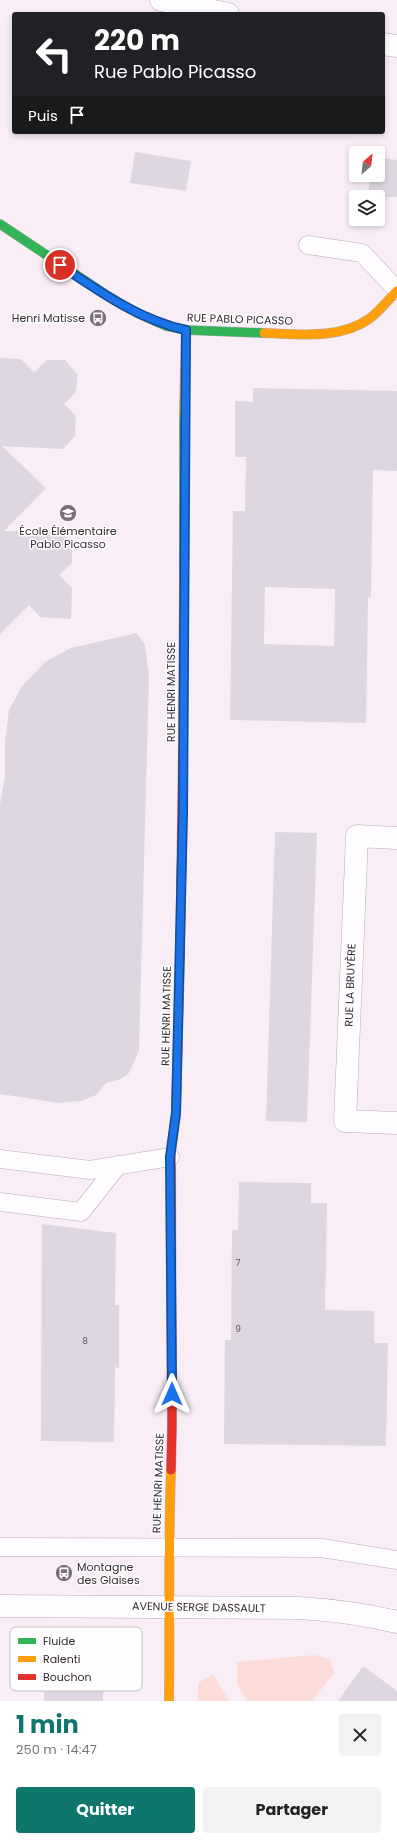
<!DOCTYPE html>
<html lang="fr">
<head>
<meta charset="utf-8">
<style>
  :root { --surface:#fff; --page:#f2f2f2; --text:#222; --muted:#767676; --accent:#0f766e }
  body { margin:0; font-family:Poppins,sans-serif; background:var(--page); color:var(--text); height:100vh; display:flex; flex-direction:column; font-size:15px; white-space:nowrap }
  * { box-sizing:border-box; margin:0 }
  p { font-size:13px; color:var(--muted) }
  .icon { flex:none; width:22px; height:22px; fill:none; stroke:currentColor; stroke-width:2; stroke-linecap:round; stroke-linejoin:round }
  .map { position:relative; height:1701px; overflow:hidden }
  .details { display:flex; flex-direction:column; background:var(--surface); flex:1 }
  .details>* { flex:none }
  .top-card { position:absolute; left:12px; top:12px; width:373px; height:122px; border-radius:4px; box-shadow:0 2px 6px #0003; background:#202124; color:#fff; overflow:hidden }
  .needle { width:26px; rotate:28deg }
  .fabs { position:absolute; left:349px; top:146px; display:grid; gap:8px }
  .fabs a { display:grid; place-items:center; width:36px; height:36px; border-radius:4px; background:var(--surface); box-shadow:0 2px 6px #0003; font-size:20px }
  .pin { position:absolute; display:grid; place-items:center; width:34px; height:34px; color:#fff; margin:-17px; border:2px solid #fff; border-radius:50%; box-shadow:0 1px 4px #0007 }
  .me { position:absolute; width:44px; margin:-22px; rotate:0deg; stroke-linejoin:round; filter:drop-shadow(0 0 3px #0008) }
  .turn { display:flex; align-items:center; gap:14px; height:84px; padding:0 16px; font-size:18px }
  .turn .icon { width:52px; height:52px; stroke-width:2.5 }
  .turn b { display:block; font-size:28px; line-height:34px }
  .then { display:flex; align-items:center; height:38px; padding:0 16px; background:#0003; gap:8px; font-size:15px }
  .round { display:grid; place-items:center; flex:none; width:42px; height:42px; border-radius:4px; background:var(--page) }
  .overview { display:flex; align-items:center; justify-content:space-between; height:68px; padding:0 16px }
  h1 { font-size:24px; font-weight:700; line-height:30px; color:var(--accent) }
  .primary-button { display:flex; gap:8px; margin-top:auto; padding:8px 16px }
  .primary-button a { flex:1; height:46px; border-radius:4px; background:var(--accent); color:#fff; font-size:16px; font-weight:700; line-height:46px; text-align:center }
  .primary-button a+a { background:var(--page); color:var(--text) }
  .map>svg:first-child { display:block }
  .green { fill:#fbdcd9 }
  .building { fill:#ded7e1; fill-rule:evenodd }
  .lines { fill:none; stroke-linecap:round; stroke-linejoin:round }
  .lane-casing { stroke:#b8adb5; stroke-width:19 }
  .street-casing { stroke:#b8adb5; stroke-width:23 }
  .fast-casing { stroke:#b8adb5; stroke-width:10 }
  .slow-casing { stroke:#b8adb5; stroke-width:10 }
  .jam-casing { stroke:#b8adb5; stroke-width:10 }
  .lane { stroke:#fefcfe; stroke-width:18 }
  .street { stroke:#fefcfe; stroke-width:22 }
  .fast { stroke:#30b455; stroke-width:9 }
  .slow { stroke:#ff9f0a; stroke-width:9 }
  .jam { stroke:#e5322d; stroke-width:9 }
  .route-casing { stroke:#114b97; stroke-width:10 }
  .route { stroke:#1a73e8; stroke-width:7 }
  .labels { text-anchor:middle; dominant-baseline:central; stroke-width:3; stroke-linejoin:round; paint-order:stroke }
  .number-label { font-size:9px; fill:#625761 }
  .poi-label { font-size:11px; fill:#352933; stroke:#fefefe; text-anchor:end }
  .street-label { font-size:11px; fill:#352933; stroke:#fefefe }
  .key { fill:#fefefe; stroke:#c2bec1; stroke-width:1 }
  .key-label { font-size:11px; fill:#352933 }
</style>
</head>
<body>
<div class="map">
<svg width="397" height="1701" viewBox="0 0 397 1701">
  <rect width="100%" height="100%" fill="#f9eef6"/>
  <!-- green -->
  <path class="green" d="M314,1655L330,1659L334,1673L312,1701H247L237,1684V1662Z
    M213,1674L229,1701H198V1683Z"/>
  <!-- building -->
  <path class="building" d="M135,152L191,161L186,191L130,183Z
    M378,157L397,160V197H368L370,175H378Z
    M0,358L21,359L34,372L47,360H65L78,375L76,392L64,404L76,416L75,436L63,449L2,446L46,488L4,531H61L72,545V563L59,575L72,588L71,619L40,617L29,605L0,634Z
    M253,388L397,391V471L373,470L371,597H368L366,723L230,720L233,511H245L246,457H235V401L253,402ZM265,587L335,589L334,646L264,644Z
    M137,633L145,645L149,676L139,1051L129,1073L121,1079L106,1083L96,1095L81,1101L59,1103L0,1094V804L5,777V743L9,710L22,686L45,662L71,648Z
    M275,832L317,833L307,1122L266,1121Z
    M239,1182L311,1183V1203H327L325,1310L374,1311V1343H388L386,1446L224,1444L225,1340H231L232,1230H238Z
    M42,1224L116,1233L115,1305H119V1368L115,1367L114,1442L41,1441Z
    M44,1656L104,1657L103,1701H44Z
    M363,1666L397,1691V1701H338Z"/>
  <g class="lines">
    <defs>
      <path id="lane" d="M308,245L362,253L397,290
        M0,1159L90,1170L170,1157
        M0,1202L81,1212L118,1165
        M0,1547L322,1548L397,1560"/>
      <path id="street" d="M161,0L228,14
        M383,44L397,46
        M397,838L357,836L345,1121L397,1123
        M0,1606L299,1608C332,1610 364,1614 397,1622"/>
      <path id="fast" d="M0,224L105,294L137,313L166,326L186,330L264,333
        M184,577V415"/>
      <path id="slow" d="M264,333C299,334 338,340 369,319C379,312 388,300 397,291
        M184,415L186,330
        M183,748L184,577
        M171,1153L176,1113L180,959
        M169,1701C170,1624 168,1547 171,1470"/>
      <path id="jam" d="M180,959L183,748
        M171,1153L172,1425L171,1470"/>
    </defs>
    <!-- lane casing -->
    <use href="#lane" class="lane-casing"/>
    <!-- street casing -->
    <use href="#street" class="street-casing"/>
    <!-- fast casing -->
    <use href="#fast" class="fast-casing"/>
    <!-- slow casing -->
    <use href="#slow" class="slow-casing"/>
    <!-- jam casing -->
    <use href="#jam" class="jam-casing"/>
    <!-- lane -->
    <use href="#lane" class="lane"/>
    <!-- street -->
    <use href="#street" class="street"/>
    <!-- fast -->
    <use href="#fast" class="fast"/>
    <!-- slow -->
    <use href="#slow" class="slow"/>
    <!-- jam -->
    <use href="#jam" class="jam"/>
  </g>
  <g class="lines">
    <defs>
      <path id="route" d="M60,265C99,291 139,320 186,330L183,813L176,1113L170,1157L172,1394"/>
    </defs>
    <!-- route casing -->
    <use href="#route" class="route-casing"/>
    <!-- route -->
    <use href="#route" class="route"/>
  </g>
  <!-- icons -->
  <defs>
    <symbol id="bus-disc" viewBox="-11 -11 22 22"><circle r="9.5" fill="#7a6e77" stroke="#fefefe"/><path d="M-5-6H5V4H4V6H2V4H-2V6H-4V4H-5ZM-3.5-4V0h7V-4ZM-3.5 1.2v1.5H-2V1.2ZM2 1.2v1.5H3.5V1.2Z" fill="#fff"/></symbol>
    <symbol id="school-disc" viewBox="-11 -11 22 22"><circle r="9.5" fill="#7a6e77" stroke="#fefefe"/><path d="M0-5L7-2L0 1L-7-2ZM-4 1L0 2.5L4 1V4Q0 6-4 4Z" fill="#fff"/></symbol>
  </defs>
  <g fill-rule="evenodd">
    <use href="#bus-disc" x="88" y="308" width="20" height="20"/>
    <use href="#school-disc" x="58" y="503" width="20" height="20"/>
    <use href="#bus-disc" x="54" y="1563" width="20" height="20"/>
  </g>
  <g class="labels">
    <!-- number labels -->
    <g class="number-label">
      <text x="238" y="1263">7</text>
      <text x="238" y="1329">9</text>
      <text x="85" y="1341">8</text>
    </g>
    <!-- poi labels -->
    <g class="poi-label">
      <text x="85" y="318">Henri Matisse</text>
      <text x="68" y="531" text-anchor="middle">École Élémentaire<tspan x="68" dy="13">Pablo Picasso</tspan></text>
      <text x="77" y="1567" text-anchor="start">Montagne<tspan x="77" dy="13">des Glaises</tspan></text>
    </g>
    <!-- street labels -->
    <g class="street-label">
      <text transform="translate(240 319) rotate(2)">RUE PABLO PICASSO</text>
      <text transform="translate(171 692) rotate(-90)">RUE HENRI MATISSE</text>
      <text transform="translate(350 985) rotate(-88)">RUE LA BRUYÈRE</text>
      <text transform="translate(166 1016) rotate(-89)">RUE HENRI MATISSE</text>
      <text transform="translate(158 1483) rotate(-88)">RUE HENRI MATISSE</text>
      <text transform="translate(199 1607) rotate(1)">AVENUE SERGE DASSAULT</text>
    </g>
  </g>
  <!-- legend -->
  <rect x="10" y="1627" width="132" height="64" rx="6" class="key"/>
  <rect x="18" y="1638" width="18" height="6" fill="#30b455"/>
  <rect x="18" y="1656" width="18" height="6" fill="#ff9f0a"/>
  <rect x="18" y="1674" width="18" height="6" fill="#e5322d"/>
  <g class="key-label">
    <text x="43" y="1645">Fluide</text>
    <text x="43" y="1663">Ralenti</text>
    <text x="43" y="1681">Bouchon</text>
  </g>
</svg>
<div class="fabs">
<a><svg class="needle" viewBox="-14 -14 28 28"><path d="M0-13l5 13h-10z" fill="#e53935"/><path d="M0 13l5-13h-10z" fill="#767676"/></svg></a>
<a><svg class="icon" aria-label="layers" viewBox="0 0 24 24"><path d="M12 4l9 5-9 5-9-5zM3 14l9 5 9-5"/></svg></a>
</div>
<div class="pin" style="left:60px;top:265px;background:#d93025"><svg class="icon" aria-label="arrive" viewBox="0 0 24 24"><path d="M6 21V4h12l-3 4 3 4H6"/></svg></div>
<svg class="me" style="left:172px;top:1394px" viewBox="-20 -20 40 40"><path d="M0-17L14 15 0 8-14 15z" fill="#1a73e8" stroke="#fff" stroke-width="4"/></svg>
<div class="top-card">
<div class="turn"><svg class="icon" aria-label="left" viewBox="0 0 24 24"><path d="M17 20v-9H6M10 6l-5 5 5 5"/></svg><div><b>220 m</b>Rue Pablo Picasso</div></div>
<div class="then">Puis<svg class="icon" aria-label="arrive" viewBox="0 0 24 24"><path d="M6 21V4h12l-3 4 3 4H6"/></svg></div>
</div>
</div>
<section class="details">
<div class="overview"><div><h1>1 min</h1><p>250 m · 14:47</p></div><a class="round"><svg class="icon" aria-label="close" viewBox="0 0 24 24"><path d="M6 6l12 12M18 6L6 18"/></svg></a></div>
<div class="primary-button"><a>Quitter</a><a>Partager</a></div>
</section>
</body>
</html>
